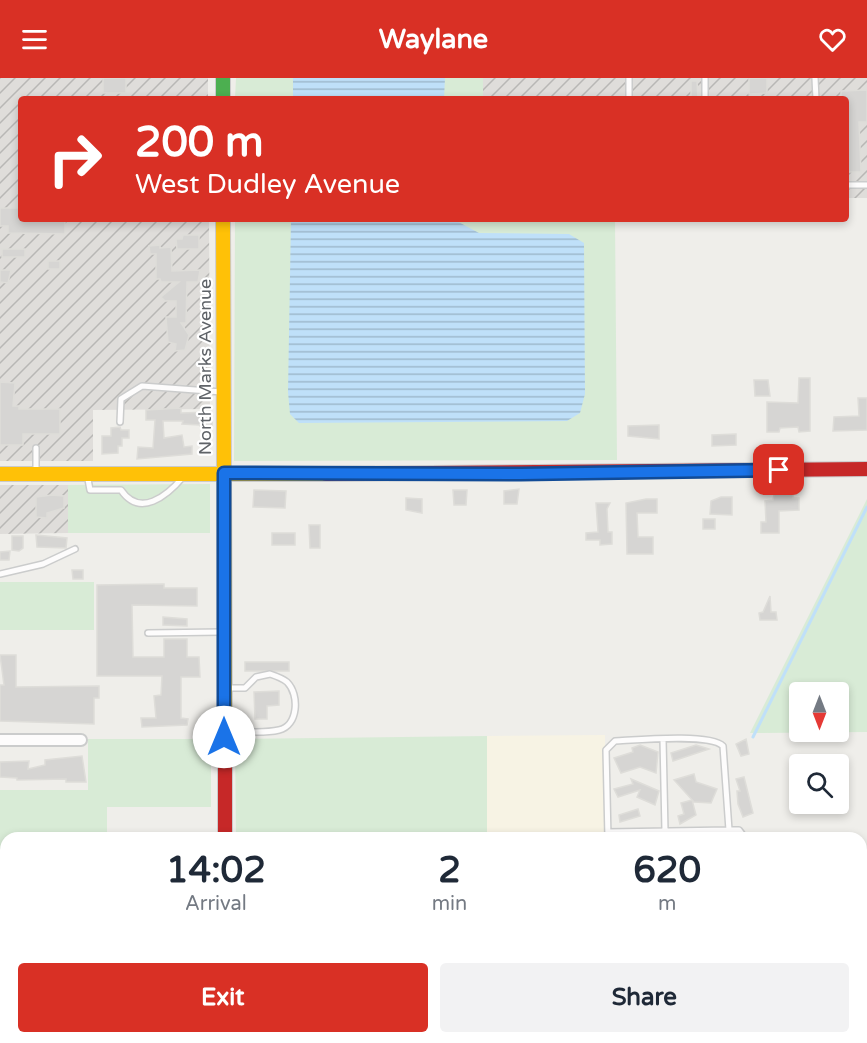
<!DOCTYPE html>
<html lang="en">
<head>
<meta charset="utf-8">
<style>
  :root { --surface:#fff; --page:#f2f2f3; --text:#1f2937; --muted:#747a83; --accent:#d93025 }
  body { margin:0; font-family:"Varela Round",sans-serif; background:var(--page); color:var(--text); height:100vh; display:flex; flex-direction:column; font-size:22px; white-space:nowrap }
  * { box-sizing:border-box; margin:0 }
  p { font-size:20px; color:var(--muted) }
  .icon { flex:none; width:33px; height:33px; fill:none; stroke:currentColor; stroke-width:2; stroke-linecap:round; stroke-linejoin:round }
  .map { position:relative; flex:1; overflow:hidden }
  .side { position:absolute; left:0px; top:754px; width:867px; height:212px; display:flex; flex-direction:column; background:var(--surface); border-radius:18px 18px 0 0; box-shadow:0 3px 9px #0003 }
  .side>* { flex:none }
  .banner { position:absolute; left:18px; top:18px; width:831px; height:126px; border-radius:6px; box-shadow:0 3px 9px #0003; background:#d93025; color:#fff; overflow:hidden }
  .needle { width:39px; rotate:180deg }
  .tools { position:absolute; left:789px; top:604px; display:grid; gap:12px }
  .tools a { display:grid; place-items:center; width:60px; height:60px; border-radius:6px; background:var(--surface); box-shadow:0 3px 9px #0003; font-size:30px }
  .pin { position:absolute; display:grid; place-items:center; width:51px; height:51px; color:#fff; margin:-26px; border-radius:12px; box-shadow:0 3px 9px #0006 }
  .me { position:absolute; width:66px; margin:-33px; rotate:0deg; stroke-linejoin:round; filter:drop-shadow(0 0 4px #0008) }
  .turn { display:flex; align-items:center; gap:21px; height:126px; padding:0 18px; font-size:27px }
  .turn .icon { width:78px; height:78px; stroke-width:2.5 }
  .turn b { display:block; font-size:42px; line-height:51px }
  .eta { display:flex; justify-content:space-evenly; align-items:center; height:102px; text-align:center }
  .eta b { font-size:36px; font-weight:700; line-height:42px }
  .action { display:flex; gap:12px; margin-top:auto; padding:12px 18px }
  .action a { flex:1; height:69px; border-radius:6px; background:var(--accent); color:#fff; font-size:24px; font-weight:700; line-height:69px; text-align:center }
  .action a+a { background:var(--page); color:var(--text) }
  header { display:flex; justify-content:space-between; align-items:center; height:78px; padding:0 18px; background:var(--accent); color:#fff; font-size:27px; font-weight:700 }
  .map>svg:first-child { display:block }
  .commercial { fill:#f7f3e4 }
  .industrial { fill:url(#industrial-furrows) }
  .green { fill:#d8ebd6; fill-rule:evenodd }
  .water { fill:url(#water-rules) }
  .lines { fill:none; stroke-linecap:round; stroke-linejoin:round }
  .stream { stroke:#bfe0f9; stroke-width:3 }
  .building { fill:#d6d5d3; stroke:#deddd9; stroke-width:1.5 }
  .lane-casing { stroke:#cbcccc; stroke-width:8 }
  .street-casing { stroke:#cbcccc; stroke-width:14 }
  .fast-casing { stroke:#cacacb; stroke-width:16 }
  .slow-casing { stroke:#cacacb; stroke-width:16 }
  .jam-casing { stroke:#cacacb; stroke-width:16 }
  .lane { stroke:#fdfcfc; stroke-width:5 }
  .street { stroke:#fdfcfc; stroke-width:10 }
  .fast { stroke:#4caf50; stroke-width:14 }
  .slow { stroke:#ffc107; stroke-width:14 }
  .jam { stroke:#c62828; stroke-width:14 }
  .route-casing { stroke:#114b97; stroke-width:15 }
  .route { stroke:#1a73e8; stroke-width:10 }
  .labels { text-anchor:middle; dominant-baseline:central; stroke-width:4.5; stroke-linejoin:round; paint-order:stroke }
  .street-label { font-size:18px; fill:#5f6368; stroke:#fff }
</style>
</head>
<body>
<header><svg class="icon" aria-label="menu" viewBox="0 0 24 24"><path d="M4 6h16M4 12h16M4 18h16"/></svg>Waylane<svg class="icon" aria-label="heart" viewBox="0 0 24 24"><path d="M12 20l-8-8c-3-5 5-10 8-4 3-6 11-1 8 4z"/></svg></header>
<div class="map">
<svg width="867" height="965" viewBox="0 0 867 965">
  <defs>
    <pattern id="industrial-furrows" width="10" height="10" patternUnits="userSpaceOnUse" patternTransform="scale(1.5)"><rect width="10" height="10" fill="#dfddda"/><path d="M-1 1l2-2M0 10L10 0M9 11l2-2" fill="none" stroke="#b8b7b5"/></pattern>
    <pattern id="water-rules" width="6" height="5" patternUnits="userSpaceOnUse" patternTransform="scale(1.5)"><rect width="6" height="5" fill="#bfe0f9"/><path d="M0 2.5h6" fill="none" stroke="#9eb9cd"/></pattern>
  </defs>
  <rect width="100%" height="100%" fill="#efeeea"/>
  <!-- commercial -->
  <path class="commercial" d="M605,657V760H487V658Z
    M246,960H306V965H246Z"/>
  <!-- industrial -->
  <path class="industrial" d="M0,0H208V21H21V141H209L210,331L93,332V383H0Z
    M483,0H867V120H846V21H483Z
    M0,407H68V455L0,456Z"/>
  <!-- green -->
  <path class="green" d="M236,0H483V21H235Z
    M235,141H615L617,382L234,383Z
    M210,406V455H68V407Z
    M867,421V654L750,655ZM800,615H838V654H800Z
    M0,504H94V552H0Z
    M487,658V760H236L235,661Z
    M88,661H211V729H107V760H6V916L0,917V712H88Z
    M306,960H489V965H306Z"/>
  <!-- water -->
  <path class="water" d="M293,0H445L444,21H293Z
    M291,141H453L479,155L569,156L584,165L585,316L580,335L567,343L299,345L290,336L288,314Z"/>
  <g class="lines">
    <!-- stream -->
    <path class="stream" d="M753,659L867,429
      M492,965V960"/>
  </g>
  <!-- building -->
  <path class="building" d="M103,0H126V15H103Z
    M749,0H767V15L749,16Z
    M691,3H697L698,21H691Z
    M867,12V44H859L861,94H846V21H841V13Z
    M0,130H21V141H65V156L8,155V148H0Z
    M183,157H199V171H177L176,161H182Z
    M160,167V170L171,169L172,193L200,192L198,204H187L186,245H181L189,257L185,272L175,273L176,266L168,264L166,239H176V223H165L161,219L179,204H161L160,201H156V176H150L149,168Z
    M2,171H25V179H2Z
    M48,183H60V191H48Z
    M0,192H11L8,205L0,204Z
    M799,300H810V353L799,354L798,349L780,350L779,354H767V324L798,325Z
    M754,302H768L770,318H755Z
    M0,304L15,305L13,328H19V331H60V356H23V367H0Z
    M858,320H867V352L833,353L834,339L859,338Z
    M181,330V335L210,334L212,338V348L201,351L200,347L182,346L183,343H163L164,360L182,357L184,369L192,368V376L137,381L138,369L153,370L155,342H146V332Z
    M659,347V361L628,358V348Z
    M120,349L121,352H129V360H122V368H118V375L102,376V358H111V350Z
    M736,356V367L712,368V357Z
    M519,411L517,426H504V413Z
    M254,412L286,413L285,430L253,429Z
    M453,412H467L466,427H454Z
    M774,416H793V420H799V432L779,433V455H761V444H766L765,423L773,422Z
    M52,417L64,418V430L47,435V440L36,439V419Z
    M721,419H732V437L710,436L711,423Z
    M406,420L422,421V435L406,432Z
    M646,421H657V435H637L638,459H653V476H627L626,425Z
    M596,425H610L607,431L608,454H612V466L600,467V462H586V455L598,454Z
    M703,441H715V451H703Z
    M309,447H320V470H310Z
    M272,455H295V467H272Z
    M36,457L67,460L66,470L37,469Z
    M12,458H23V470L19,473L12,472Z
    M10,473L9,482H0V474Z
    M72,492H83V501H73Z
    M164,506V510H197V528L132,527L133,579H164V561H187V579H199L200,599H181V640L188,641L187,647L142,649L141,640H156L154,618L161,617L162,598H97V507Z
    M770,518L771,534H776L777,542H760L759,535L763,534Z
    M163,539L187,541V548L163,547Z
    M0,577H16V609L99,608V620H94V646L0,643V607H4Z
    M245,584H289V593H245Z
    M279,613V627L267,628V641H255L254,614Z
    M746,661L749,676L741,678L736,666Z
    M640,667L658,674L656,695L640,689L621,695L614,680L633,674L632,670Z
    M696,667L709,671L673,683L671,675Z
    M82,678L86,704H66V701L17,702V700L0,699V684L29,683L28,691L45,687V682Z
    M694,696L696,704L717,711L711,725L694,724L674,702Z
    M744,699L753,735L743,739L738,726L737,713H740L736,701Z
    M631,701L659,713L655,727L637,719L640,712L618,719L614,711L633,706Z
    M692,722L696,737L680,746L678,738L684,736L681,725Z
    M638,731L640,738L620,744L619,737Z"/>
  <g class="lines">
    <defs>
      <path id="lane" d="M705,0V21
        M815,0L816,21
        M629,21V0
        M846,107H867
        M120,344L121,321L142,308L222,314
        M36,370V394
        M87,396L90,412H121C140,440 167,418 183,399
        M0,496L43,486L75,471
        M148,555L222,554
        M225,610H245L256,599L270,596C276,598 282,600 287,604C300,617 298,648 279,652C262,656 242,653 226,653
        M663,661L665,753
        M729,752H739L745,760
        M608,754L729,752L723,668C710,655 636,662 615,663L606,672L608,760
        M861,848H867
        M406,960L409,965
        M268,965L271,960
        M382,965L385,960"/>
      <path id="street" d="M0,662H81"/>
      <path id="fast" d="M223,0V21
        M0,930H6"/>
      <path id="slow" d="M223,141L225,648
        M0,396H326
        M861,922H867
        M226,960V965"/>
      <path id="jam" d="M326,396L867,391
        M225,648V760"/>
    </defs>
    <!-- lane casing -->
    <use href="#lane" class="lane-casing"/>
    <!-- street casing -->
    <use href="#street" class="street-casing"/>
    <!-- fast casing -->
    <use href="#fast" class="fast-casing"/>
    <!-- slow casing -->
    <use href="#slow" class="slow-casing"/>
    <!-- jam casing -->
    <use href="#jam" class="jam-casing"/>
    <!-- lane -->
    <use href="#lane" class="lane"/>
    <!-- street -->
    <use href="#street" class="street"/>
    <!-- fast -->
    <use href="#fast" class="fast"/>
    <!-- slow -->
    <use href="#slow" class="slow"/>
    <!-- jam -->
    <use href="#jam" class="jam"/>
  </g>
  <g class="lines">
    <defs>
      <path id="route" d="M224,659V395L521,396L779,392"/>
    </defs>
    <!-- route casing -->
    <use href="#route" class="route-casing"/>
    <!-- route -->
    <use href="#route" class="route"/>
  </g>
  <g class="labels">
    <!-- street labels -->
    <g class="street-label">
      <text transform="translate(205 289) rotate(-90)">North Marks Avenue</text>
    </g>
  </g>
</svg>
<div class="tools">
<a><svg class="needle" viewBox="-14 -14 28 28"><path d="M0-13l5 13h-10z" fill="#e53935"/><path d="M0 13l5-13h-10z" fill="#747a83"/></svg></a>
<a><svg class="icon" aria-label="search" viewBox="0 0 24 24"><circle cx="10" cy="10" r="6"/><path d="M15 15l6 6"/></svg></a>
</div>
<div class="pin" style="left:779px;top:392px;background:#d93025"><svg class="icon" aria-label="arrive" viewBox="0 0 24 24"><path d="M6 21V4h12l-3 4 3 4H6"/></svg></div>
<svg class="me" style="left:224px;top:659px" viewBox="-20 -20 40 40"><circle r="19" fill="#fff"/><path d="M0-13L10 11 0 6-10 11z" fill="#1a73e8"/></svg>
<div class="banner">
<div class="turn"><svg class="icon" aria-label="right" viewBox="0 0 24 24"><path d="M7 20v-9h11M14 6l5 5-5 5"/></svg><div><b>200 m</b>West Dudley Avenue</div></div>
</div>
<section class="side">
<div class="eta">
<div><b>14:02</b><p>Arrival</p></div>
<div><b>2</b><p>min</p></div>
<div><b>620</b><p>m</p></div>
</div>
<div class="action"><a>Exit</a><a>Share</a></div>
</section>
</div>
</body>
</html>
